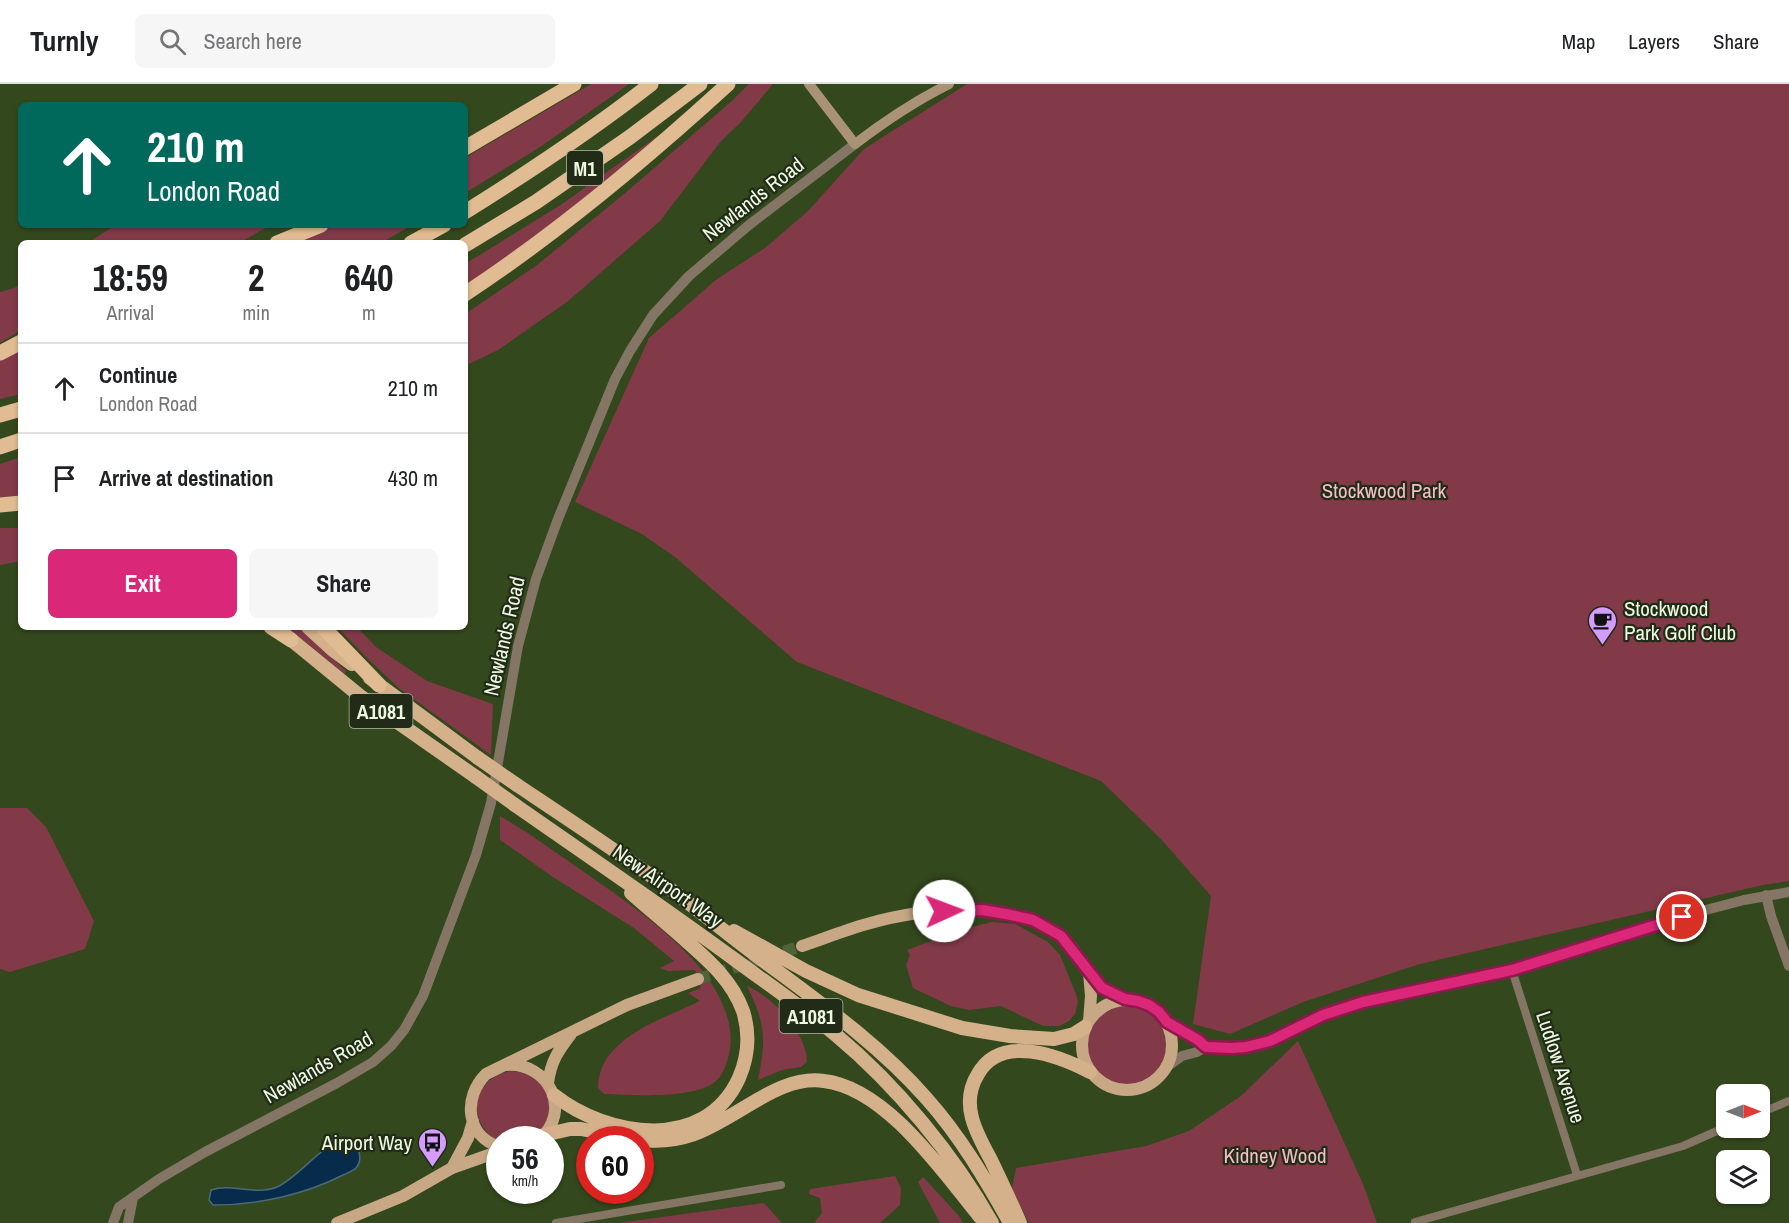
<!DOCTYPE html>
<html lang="en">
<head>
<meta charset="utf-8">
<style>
  :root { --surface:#fff; --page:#f6f6f6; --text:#202124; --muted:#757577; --line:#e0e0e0; --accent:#db2777 }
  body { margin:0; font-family:"Archivo Narrow",sans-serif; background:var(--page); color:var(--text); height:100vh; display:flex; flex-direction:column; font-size:22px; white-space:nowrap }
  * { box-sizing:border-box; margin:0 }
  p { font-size:20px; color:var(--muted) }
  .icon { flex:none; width:33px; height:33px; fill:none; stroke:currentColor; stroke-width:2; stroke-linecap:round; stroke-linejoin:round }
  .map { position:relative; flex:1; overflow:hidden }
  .side { position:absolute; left:18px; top:156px; width:450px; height:390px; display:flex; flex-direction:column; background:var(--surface); border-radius:9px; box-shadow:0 2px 4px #0004 }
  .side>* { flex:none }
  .hud { position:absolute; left:18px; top:18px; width:450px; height:126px; border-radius:9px; box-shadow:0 2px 4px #0004; background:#00695c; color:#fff; overflow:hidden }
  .needle { width:39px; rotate:90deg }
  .tools { position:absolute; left:1716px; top:1000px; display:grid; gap:12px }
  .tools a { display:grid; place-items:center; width:54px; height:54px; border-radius:9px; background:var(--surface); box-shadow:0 2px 4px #0004; font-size:30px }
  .speed { position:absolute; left:486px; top:1042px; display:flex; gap:12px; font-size:30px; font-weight:700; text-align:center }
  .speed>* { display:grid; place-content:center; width:78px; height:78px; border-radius:50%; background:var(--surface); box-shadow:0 2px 4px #0004; line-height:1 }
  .speed small { font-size:15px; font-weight:400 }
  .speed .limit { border:9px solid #d22; background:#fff; color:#111 }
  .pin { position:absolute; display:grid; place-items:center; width:51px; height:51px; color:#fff; margin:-26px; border:3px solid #fff; border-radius:50%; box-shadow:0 2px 6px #0007 }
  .me { position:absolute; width:66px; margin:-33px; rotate:88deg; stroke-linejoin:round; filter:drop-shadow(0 0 4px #0008) }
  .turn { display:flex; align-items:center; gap:21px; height:126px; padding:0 30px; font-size:27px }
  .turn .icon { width:78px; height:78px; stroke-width:2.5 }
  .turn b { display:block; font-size:42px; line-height:51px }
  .eta { display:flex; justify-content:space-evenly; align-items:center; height:102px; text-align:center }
  .eta b { font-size:36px; font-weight:700; line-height:42px }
  .cta { display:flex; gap:12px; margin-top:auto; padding:12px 30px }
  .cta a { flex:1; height:69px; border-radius:9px; background:var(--accent); color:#fff; font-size:24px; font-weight:700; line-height:69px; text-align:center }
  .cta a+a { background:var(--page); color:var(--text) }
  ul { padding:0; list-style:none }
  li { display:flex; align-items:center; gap:18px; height:90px; padding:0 30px; border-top:2px solid var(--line) }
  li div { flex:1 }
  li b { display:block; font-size:22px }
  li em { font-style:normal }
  header { display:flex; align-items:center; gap:36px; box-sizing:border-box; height:84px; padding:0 30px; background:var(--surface); border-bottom:2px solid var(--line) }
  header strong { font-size:28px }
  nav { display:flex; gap:33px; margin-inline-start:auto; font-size:21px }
  .search { width:420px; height:54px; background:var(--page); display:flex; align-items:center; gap:15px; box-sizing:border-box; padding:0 21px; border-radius:9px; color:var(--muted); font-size:22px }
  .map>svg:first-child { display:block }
  .green { fill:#823a48 }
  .water { fill:#062b4b; stroke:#4b6978; stroke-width:1.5 }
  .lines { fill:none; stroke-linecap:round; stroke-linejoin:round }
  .primary-tunnel { stroke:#50633a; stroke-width:12; stroke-dasharray:12 6; stroke-linecap:butt }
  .minor { stroke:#847564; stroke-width:8 }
  .tertiary { stroke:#847564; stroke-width:10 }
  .secondary { stroke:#aa9276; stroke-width:10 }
  .primary { stroke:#c7a784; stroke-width:12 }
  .trunk { stroke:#d4b18a; stroke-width:14 }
  .motorway { stroke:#e1bb91; stroke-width:15 }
  .trunk-bridge { stroke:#d4b18a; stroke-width:14 }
  .route-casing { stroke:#8e194d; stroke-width:15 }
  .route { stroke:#db2777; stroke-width:10 }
  .labels { text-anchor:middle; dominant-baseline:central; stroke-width:4.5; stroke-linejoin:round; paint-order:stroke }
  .shield { fill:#212b18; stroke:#b0bca5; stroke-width:1.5 }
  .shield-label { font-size:20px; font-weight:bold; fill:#edfae1 }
  .street-label { font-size:21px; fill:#edfae1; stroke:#212b18 }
  .park-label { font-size:21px; fill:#f2bec5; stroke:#212b18 }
  .poi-label { font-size:21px; fill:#edfae1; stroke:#212b18; text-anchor:start }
</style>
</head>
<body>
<header>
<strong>Turnly</strong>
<div class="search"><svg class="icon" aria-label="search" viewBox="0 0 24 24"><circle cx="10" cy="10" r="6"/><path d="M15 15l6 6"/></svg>Search here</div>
<nav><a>Map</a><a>Layers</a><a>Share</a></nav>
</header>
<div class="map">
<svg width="1789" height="1139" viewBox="0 0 1789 1139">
  <rect width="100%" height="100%" fill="#34481d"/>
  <!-- green -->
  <path class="green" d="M591,0H629L540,63L465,109V74Z
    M749,0H773L740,39L721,57L660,137L567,218L498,266L465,282V230L537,181L624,110L733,16Z
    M967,0H1789V797L1763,801L1420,880L1303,918L1230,950L1193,940L1211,812L1161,755L1101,697L797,578L675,473L642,450L575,418L649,254L717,195L765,164L808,127L864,65Z
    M669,44L588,114L465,204V180L562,120Z
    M116,141H271L239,159H87Z
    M337,141H412L381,159H295Z
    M21,200V246L0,259V208L14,204Z
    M21,264V310L0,315V275Z
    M21,373V411L0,414V380Z
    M0,444H21V477L0,481Z
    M287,543H299L346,587L345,590Z
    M337,543H357L376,563L427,597L493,620L491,671L400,605L368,575Z
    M0,724H27L46,743L94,837L85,865L10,888L0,885Z
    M500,732C530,749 558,770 587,790C639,827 739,891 730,965C728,977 723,994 712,1000C688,1015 632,1011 604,1010L598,1004C598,954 663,935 700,917L688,909L701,904L695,886L668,887L660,884L674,877L634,844L553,793L500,756Z
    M992,838L1015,840L1048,858L1060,871L1076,910L1078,918L1075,930L1069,937L1059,942H1043L1001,922L969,926L951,922L913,904L906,881L910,871L907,866L960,846Z
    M747,902C773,913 807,949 807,978L801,983L782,986L758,996C766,955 766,941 747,902Z
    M1086 962a40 40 0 1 1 80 0a40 40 0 1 1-80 0Z
    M1298,957L1363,1100L1377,1139H1029L1012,1105L1016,1084L1146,1062L1189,1047L1241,1012Z
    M511,987C522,988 535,991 542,1000C556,1018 550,1044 531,1056H500V1058C464,1039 472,993 511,987Z
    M895,1092L901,1104L900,1121L880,1139H814L822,1129L820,1114L809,1110L810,1105Z
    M923,1093L959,1132L963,1139H940L918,1098Z
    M764,1119L782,1139H619Z"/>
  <!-- water -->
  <path class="water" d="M347,1056L355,1059C359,1066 363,1076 356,1084C353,1087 347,1089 343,1091C304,1111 257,1121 213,1121L209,1116L211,1106C232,1099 255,1112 277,1103C301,1092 321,1059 347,1056Z"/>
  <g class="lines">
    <!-- primary-tunnel -->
    <path class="primary-tunnel" d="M698,895L802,862"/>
    <!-- minor -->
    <path class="minor" d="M1512,886L1577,1091
      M1760,1029L1789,1017
      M1415,1138L1683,1062L1726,1043
      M556,1139L781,1101"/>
    <!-- tertiary -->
    <path class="tertiary" d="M1766,811L1771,832L1789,882
      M1167,938L1198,956L1206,963
      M1168,982L1182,972L1197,968L1206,963H1246L1270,957L1323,931L1363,918L1512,886L1702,827L1744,816L1789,808
      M113,1139L119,1123L159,1095L205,1068L337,999L373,978L391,962L404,946L423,912L476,771L491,719L518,562L536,495L558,435L615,295L630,267L653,231L689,192L749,141L855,60
      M128,1139L133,1114"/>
    <!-- secondary -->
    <path class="secondary" d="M809,0L855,60C885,37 915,17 949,0"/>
    <!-- primary -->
    <path class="primary" d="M802,862C823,855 845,846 867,840C924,824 1006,815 1058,850C1077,863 1084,888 1101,903C1108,908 1118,912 1126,915
      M1082 961a45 45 0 1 1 90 0a45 45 0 1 1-90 0Z
      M1089,937L1091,912L1089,889
      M506,981C549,978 573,1027 539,1056
      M548,999C551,977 558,967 571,950
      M500,1063C465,1052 463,1013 486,990L627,921L698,895
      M452,1084L468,1054L473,1037
      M337,1139L403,1112L452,1084L500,1067"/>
    <!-- trunk -->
    <path class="trunk" d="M308,543L333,566L352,580
      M283,549L360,612L476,693
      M370,594L478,674
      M517,701C568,735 618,768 667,803C698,825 727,850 757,872C816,916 878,959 927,1015C960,1052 986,1096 1010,1139
      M515,721C588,772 662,822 734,875C768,900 803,924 836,951C896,1001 954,1071 992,1139
      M734,847L806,887L858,911L962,944L1010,952L1054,955L1074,950L1085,943
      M554,1011C607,1053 705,1069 739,994C748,973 750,949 743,927C732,896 707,875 683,854C666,839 648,824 631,809
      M544,1051L570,1045H581L637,1056
      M640,1056C686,1061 710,1044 747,1022C770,1008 796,993 824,997C886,1004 943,1088 980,1133
      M1020,1139C1011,1118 1001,1097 991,1076C984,1063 976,1049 972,1034C968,1019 970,1003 978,990C1001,949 1059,972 1090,988"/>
    <!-- motorway -->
    <path class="motorway" d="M465,64L574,0
      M465,128C529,88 592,46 651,0
      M277,159L321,141
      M411,159L444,141
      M465,161L536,118L630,53L700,0
      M465,210C559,148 645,76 728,0
      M0,269L21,258
      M0,331L21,325
      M0,363L21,356
      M0,421L21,419
      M271,543L291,556
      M323,543L379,601"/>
    <!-- trunk-bridge -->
    <path class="trunk-bridge" d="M478,674L517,701
      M476,693L515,721"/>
  </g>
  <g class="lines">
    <defs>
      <path id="route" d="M944,827L982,826L1006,830L1033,836L1061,852L1102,904L1125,915L1138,917L1149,921L1159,928L1167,938L1198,956L1206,963L1232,964L1246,963L1270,957L1323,931L1363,918L1512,886L1682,833"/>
    </defs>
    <!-- route casing -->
    <use href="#route" class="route-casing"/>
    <!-- route -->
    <use href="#route" class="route"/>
  </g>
  <!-- icons -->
  <defs>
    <symbol id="cafe-pin" viewBox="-11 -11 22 30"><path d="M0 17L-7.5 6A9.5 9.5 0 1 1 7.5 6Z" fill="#d49cfc" stroke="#212b18"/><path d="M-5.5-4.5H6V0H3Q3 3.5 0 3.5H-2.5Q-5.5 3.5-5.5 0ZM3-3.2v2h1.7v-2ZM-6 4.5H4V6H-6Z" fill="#111"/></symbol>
    <symbol id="bus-pin" viewBox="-11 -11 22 30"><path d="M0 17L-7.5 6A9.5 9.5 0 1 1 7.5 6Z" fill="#d49cfc" stroke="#212b18"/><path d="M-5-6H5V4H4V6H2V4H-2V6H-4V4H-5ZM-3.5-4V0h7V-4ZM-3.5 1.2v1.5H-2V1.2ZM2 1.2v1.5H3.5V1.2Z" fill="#111"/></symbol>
  </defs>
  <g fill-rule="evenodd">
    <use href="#cafe-pin" x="1586" y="520" width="33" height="45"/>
    <use href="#bus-pin" x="416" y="1042" width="33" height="45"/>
  </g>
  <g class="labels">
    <!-- shield labels -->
    <g class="shield">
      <rect x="567" y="67" width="36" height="34" rx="4.5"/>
      <rect x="349.5" y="610" width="63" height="34" rx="4.5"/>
      <rect x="779.5" y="915" width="63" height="34" rx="4.5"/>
    </g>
    <g class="shield-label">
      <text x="585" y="84">M1</text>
      <text x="381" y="627">A1081</text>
      <text x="811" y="932">A1081</text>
    </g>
    <!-- street labels -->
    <g class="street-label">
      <text transform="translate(753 115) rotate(-38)">Newlands Road</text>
      <text transform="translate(504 552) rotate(-77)">Newlands Road</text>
      <text transform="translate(668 802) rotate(35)">New Airport Way</text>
      <text transform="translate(318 983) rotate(-30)">Newlands Road</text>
      <text transform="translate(1561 983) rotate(72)">Ludlow Avenue</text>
    </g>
    <!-- park labels -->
    <g class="park-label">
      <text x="1384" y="406">Stockwood Park</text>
      <text x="1275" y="1071">Kidney Wood</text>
    </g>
    <!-- poi labels -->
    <g class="poi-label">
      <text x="1624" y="524">Stockwood<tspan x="1624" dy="24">Park Golf Club</tspan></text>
      <text x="412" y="1058" text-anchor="end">Airport Way</text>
    </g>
  </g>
</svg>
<div class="tools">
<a><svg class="needle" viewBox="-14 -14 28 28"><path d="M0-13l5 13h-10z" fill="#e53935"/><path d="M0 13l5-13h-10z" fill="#757577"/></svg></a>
<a><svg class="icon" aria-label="layers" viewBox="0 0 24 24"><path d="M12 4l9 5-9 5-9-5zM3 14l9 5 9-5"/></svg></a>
</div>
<div class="speed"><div>56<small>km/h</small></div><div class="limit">60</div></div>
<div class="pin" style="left:1682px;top:833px;background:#d93025"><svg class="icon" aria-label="arrive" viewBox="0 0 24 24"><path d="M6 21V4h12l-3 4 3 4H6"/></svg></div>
<svg class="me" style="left:944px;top:827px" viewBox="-20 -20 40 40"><circle r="19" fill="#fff"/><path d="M0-13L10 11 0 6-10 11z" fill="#db2777"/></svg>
<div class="hud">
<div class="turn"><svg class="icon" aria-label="ahead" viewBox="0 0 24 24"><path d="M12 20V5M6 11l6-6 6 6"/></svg><div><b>210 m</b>London Road</div></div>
</div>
<section class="side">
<div class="eta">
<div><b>18:59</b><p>Arrival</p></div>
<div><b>2</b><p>min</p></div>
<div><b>640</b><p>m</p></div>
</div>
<ul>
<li><svg class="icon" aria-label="ahead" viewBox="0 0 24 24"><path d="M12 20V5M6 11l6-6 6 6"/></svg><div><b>Continue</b><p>London Road</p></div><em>210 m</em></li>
<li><svg class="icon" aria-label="arrive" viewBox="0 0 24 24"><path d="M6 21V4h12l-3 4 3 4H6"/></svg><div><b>Arrive at destination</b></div><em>430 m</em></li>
</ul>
<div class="cta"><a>Exit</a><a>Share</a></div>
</section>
</div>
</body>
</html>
